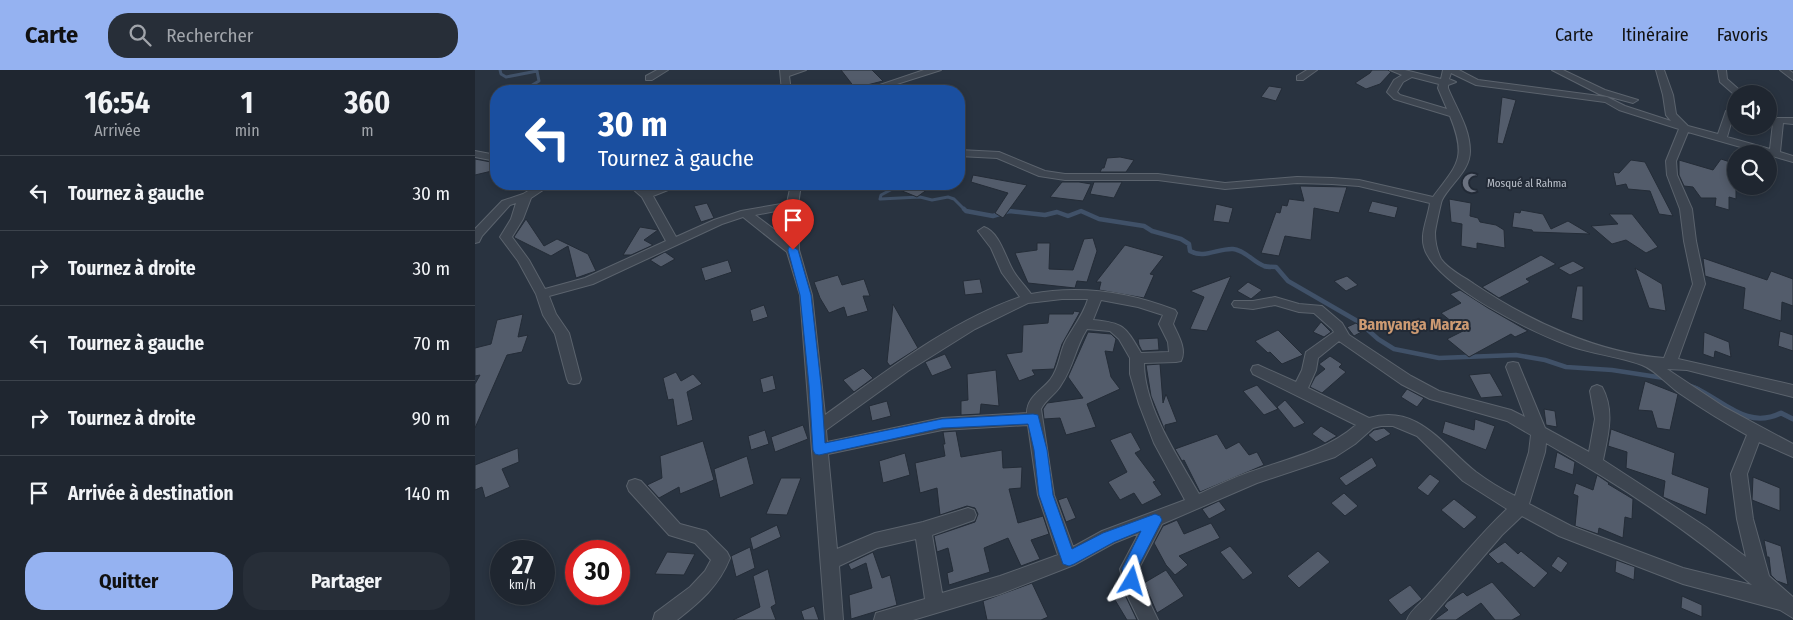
<!DOCTYPE html>
<html lang="fr">
<head>
<meta charset="utf-8">
<style>
  :root { --surface:#1f2630; --page:#272e38; --text:#f1f3f6; --muted:#a1a5ab; --line:#3c434c; --accent:#95b2f1 }
  body { margin:0; font-family:"Fira Sans Condensed",sans-serif; background:var(--page); color:var(--text); height:100vh; display:flex; flex-direction:column; font-size:19px; white-space:nowrap }
  * { box-sizing:border-box; margin:0 }
  p { font-size:16px; color:var(--muted) }
  .icon { flex:none; width:28px; height:28px; fill:none; stroke:currentColor; stroke-width:2; stroke-linecap:round; stroke-linejoin:round }
  .map { position:relative; flex:1; overflow:hidden }
  .drawer { display:flex; flex-direction:column; background:var(--surface); width:475px }
  .drawer>* { flex:none }
  .banner { position:absolute; left:15px; top:15px; width:475px; height:105px; border-radius:20px; box-shadow:0 2px 8px #0003,0 0 0 1px var(--line); background:#1a4fa0; color:#fff; overflow:hidden }
  .controls { position:absolute; left:1252px; top:15px; display:grid; gap:10px }
  .controls a { display:grid; place-items:center; width:50px; height:50px; border-radius:50%; background:var(--surface); box-shadow:0 2px 8px #0003,0 0 0 1px var(--line); font-size:25px }
  .speed { position:absolute; left:15px; top:470px; display:flex; gap:10px; font-size:25px; font-weight:700; text-align:center }
  .speed>* { display:grid; place-content:center; width:65px; height:65px; border-radius:50%; background:var(--surface); box-shadow:0 2px 8px #0003,0 0 0 1px var(--line); line-height:1 }
  .speed small { font-size:12px; font-weight:400 }
  .speed .limit { border:8px solid #d22; background:#fff; color:#111 }
  .pin { position:absolute; display:grid; place-items:center; width:42px; height:42px; color:#fff; margin:-51px -21px; border-radius:50% 50% 50% 0; rotate:-45deg; box-shadow:0 0 5px #0007 }
  .pin .icon { rotate:45deg }
  .me { position:absolute; width:55px; margin:-28px; rotate:7deg; stroke-linejoin:round; filter:drop-shadow(0 0 4px #0008) }
  .turn { display:flex; align-items:center; gap:18px; height:105px; padding:0 25px; font-size:22px }
  .turn .icon { width:65px; height:65px; stroke-width:2.5 }
  .turn b { display:block; font-size:35px; line-height:42px }
  .eta { display:flex; justify-content:space-evenly; align-items:center; height:85px; text-align:center }
  .eta b { font-size:30px; font-weight:700; line-height:35px }
  .cta { display:flex; gap:10px; margin-top:auto; padding:10px 25px }
  .cta a { flex:1; height:58px; border-radius:20px; background:var(--accent); color:#111; font-size:20px; font-weight:700; line-height:58px; text-align:center }
  .cta a+a { background:var(--page); color:var(--text) }
  ul { padding:0; list-style:none }
  li { display:flex; align-items:center; gap:15px; height:75px; padding:0 25px; border-top:1px solid var(--line) }
  li div { flex:1 }
  li b { display:block; font-size:19px }
  li em { font-style:normal }
  header { display:flex; align-items:center; gap:30px; box-sizing:border-box; height:70px; padding:0 25px; background:var(--accent); color:#111 }
  header strong { font-size:24px }
  nav { display:flex; gap:28px; margin-inline-start:auto; font-size:18px }
  .search { width:350px; height:45px; background:var(--page); display:flex; align-items:center; gap:12px; box-sizing:border-box; padding:0 18px; border-radius:20px; color:var(--muted); font-size:19px }
  main { display:flex; flex:1; min-height:0 }
  .map>svg:first-child { display:block }
  .lines { fill:none; stroke-linecap:round; stroke-linejoin:round }
  .stream-far2 { stroke:#405168; stroke-width:3 }
  .stream-far1 { stroke:#405168; stroke-width:4.5 }
  .stream { stroke:#405168; stroke-width:5 }
  .building { fill:#535c6b; stroke:#242c37 }
  .minor-casing { stroke:#5b636d; stroke-width:2 }
  .minor { fill:#3d4550; fill-rule:evenodd }
  .route { fill:#1a73e8; stroke:#114b97 }
  .labels { text-anchor:middle; dominant-baseline:central; stroke-width:4; stroke-linejoin:round; paint-order:stroke }
  .far-poi-label { font-size:11px; fill:#bac0ca; stroke:#222a36; text-anchor:start }
  .quarter-label { font-size:16px; font-weight:bold; fill:#cd9a72; stroke:#222a36 }
</style>
</head>
<body>
<header>
<strong>Carte</strong>
<div class="search"><svg class="icon" aria-label="search" viewBox="0 0 24 24"><circle cx="10" cy="10" r="6"/><path d="M15 15l6 6"/></svg>Rechercher</div>
<nav><a>Carte</a><a>Itinéraire</a><a>Favoris</a></nav>
</header>
<main>
<section class="drawer">
<div class="eta">
<div><b>16:54</b><p>Arrivée</p></div>
<div><b>1</b><p>min</p></div>
<div><b>360</b><p>m</p></div>
</div>
<ul>
<li><svg class="icon" aria-label="left" viewBox="0 0 24 24"><path d="M17 20v-9H6M10 6l-5 5 5 5"/></svg><div><b>Tournez à gauche</b></div><em>30 m</em></li>
<li><svg class="icon" aria-label="right" viewBox="0 0 24 24"><path d="M7 20v-9h11M14 6l5 5-5 5"/></svg><div><b>Tournez à droite</b></div><em>30 m</em></li>
<li><svg class="icon" aria-label="left" viewBox="0 0 24 24"><path d="M17 20v-9H6M10 6l-5 5 5 5"/></svg><div><b>Tournez à gauche</b></div><em>70 m</em></li>
<li><svg class="icon" aria-label="right" viewBox="0 0 24 24"><path d="M7 20v-9h11M14 6l5 5-5 5"/></svg><div><b>Tournez à droite</b></div><em>90 m</em></li>
<li><svg class="icon" aria-label="arrive" viewBox="0 0 24 24"><path d="M6 21V4h12l-3 4 3 4H6"/></svg><div><b>Arrivée à destination</b></div><em>140 m</em></li>
</ul>
<div class="cta"><a>Quitter</a><a>Partager</a></div>
</section>
<div class="map">
<svg width="1318" height="550" viewBox="0 0 1318 550">
  <rect width="100%" height="100%" fill="#293340"/>
  <g class="lines">
    <!-- stream-far2 -->
    <path class="stream-far2" d="M25,0L26,4L31,7L62,1L64,11L54,17L57,21
      M427,114L406,125L405,129L445,127L457,130L473,127L479,129L490,140"/>
    <!-- stream-far1 -->
    <path class="stream-far1" d="M489,139L491,141L518,146L534,141L570,145L582,142L593,146L606,141L624,149L669,156L677,161L706,169L714,174L715,181C729,189 744,178 758,179C770,180 778,192 789,196C792,197 797,197 801,197L813,211L884,252L903,269L919,279L964,288L1041,285L1070,290L1091,297L1137,300L1189,308
      M1216,316L1223,319"/>
    <!-- stream -->
    <path class="stream" d="M1220,318C1249,331 1272,360 1306,343L1318,349"/>
  </g>
  <!-- building -->
  <path class="building" d="M366,0H397L408,11L380,18Z
    M897,0H913L916,2L905,14L891,19L880,13L895,3Z
    M794,16L807,18L801,31L786,27Z
    M1027,27L1041,30L1028,74L1022,73Z
    M645,87L659,90L651,102H625L627,98H629L632,88Z
    M0,89L21,93V100L0,105Z
    M1246,89L1261,94V129L1254,127V140L1240,136L1241,128H1226L1218,117L1209,116L1204,105V90L1238,100Z
    M1156,90L1170,92L1198,146L1184,144L1175,121L1153,119L1151,114L1141,116L1138,102L1144,103Z
    M498,105L552,115L528,148L520,143L533,123L496,112Z
    M587,112H604L616,114L608,131L575,127Z
    M619,112H647L639,128L615,124Z
    M410,114H460L442,127Z
    M825,116L872,117L864,143L839,138L836,170L810,166L804,186L786,183L801,142L805,143L807,135L812,136L814,129L829,131Z
    M974,129L996,133L995,146L1003,148L1005,152L1021,155L1029,160L1030,178L1002,173V179L986,176L987,154L976,152Z
    M897,131L923,137L920,148L893,142Z
    M232,133L239,148L226,152L219,136Z
    M741,134L758,138L754,153L738,151Z
    M1046,140L1068,144L1076,159L1093,151L1115,164L1058,162L1057,160L1037,157L1039,142L1045,143Z
    M1134,144H1157L1183,177L1171,183L1151,170L1137,174L1116,156L1143,154Z
    M51,149L69,176L82,169L113,184L121,201L101,208L93,176L76,186L40,168L39,167Z
    M165,157L183,160L169,170L178,175L156,185H148Z
    M618,168L622,181L612,212L602,211L600,218L553,213L540,183L562,180V173H575L574,199L598,200L609,169Z
    M650,175L689,186L675,204L679,205L669,228L624,220L626,212H621Z
    M190,182L200,189L186,197L175,190Z
    M1066,185L1081,194L1051,209L1055,212L1024,228L1007,217Z
    M1228,188L1292,210L1296,201L1318,209V236L1307,232L1306,251L1268,239L1270,218L1230,206Z
    M253,190L257,202L230,211L226,198Z
    M1098,191L1110,198L1095,205L1083,198Z
    M1160,198L1187,214L1191,241L1174,238Z
    M363,205L367,215L389,209L395,226H388L393,241L372,247L369,237L354,243L345,228L339,212Z
    M756,206L732,261L715,259L729,227L715,221Z
    M872,206L883,215L871,221L859,211Z
    M505,209L508,223L490,225L488,211Z
    M773,212L787,220L776,229L762,221Z
    M1102,216H1108V251L1096,248Z
    M985,220L1013,238L1053,261L1040,267L1036,264L994,287L972,269L988,261L966,243L986,233L975,224Z
    M418,234L443,278L415,296L412,292Z
    M289,235L293,247L278,252L275,240Z
    M599,241L605,242L587,274L579,299L557,300L560,305L544,311L531,284L547,282L548,255L573,253L574,244H598Z
    M48,244L43,267L53,265L47,282L32,285L0,358V314L5,305L0,306V278L16,274L22,250Z
    M846,252L856,262L849,267L838,262Z
    M881,253L890,260L879,266L872,257Z
    M803,260L828,285L807,294L795,282L793,283L780,271Z
    M1305,261L1318,265V281L1303,276Z
    M613,262L636,264L641,269L638,282L630,281L636,307L645,319L612,334L621,357L591,365L585,348L569,349L568,339L572,333L608,328L593,307Z
    M1229,262L1254,272L1256,287L1240,281L1239,288L1228,284Z
    M683,268L684,280L667,281L664,275L663,269Z
    M470,284L477,298L457,306L450,292Z
    M855,286L867,294L864,297L871,302L847,323L835,317L840,307L850,299L844,294Z
    M685,294L688,333L691,324L702,352L690,355V361L676,326L671,295Z
    M388,298L398,308L379,322L368,310Z
    M521,300L524,336L506,334L505,344L486,345V331L493,330L492,304Z
    M201,302L206,311L218,304L227,314L212,322L218,350L202,356L198,329L193,330L188,308Z
    M1015,303L1028,326L1006,328L994,305Z
    M298,305L301,319L288,323L285,309Z
    M1170,311L1203,324L1195,360L1182,358L1177,341L1163,340Z
    M782,315L803,339L789,345L768,321Z
    M932,319L949,328L942,337L926,327Z
    M810,330L830,353L819,358L802,337Z
    M412,331L416,346L397,351L394,336Z
    M1069,339L1080,341L1082,357L1071,355Z
    M1000,349L1020,356L1011,380L967,363L970,351L999,360Z
    M328,355L333,369L300,382L296,367Z
    M846,356L862,366L850,373L837,364Z
    M909,358L916,364L901,372L893,365L899,360Z
    M1136,359L1200,383L1197,404L1234,418L1231,445L1188,427L1190,411L1151,398L1152,382L1133,376Z
    M290,360L294,374L276,380L273,366Z
    M481,361L486,387L527,380L528,398L547,397L546,418L534,419L543,453L568,446L574,464L556,470L565,489L546,496L533,468L509,478L515,502L474,515L472,503L478,501L473,478L462,482L459,466L500,452L503,444L500,438L492,436L465,445L462,418L445,423L440,393L470,386L468,374H470L468,362Z
    M656,362L666,380L660,383L681,411L678,412L687,425L667,435L659,423L645,430L633,412L652,402L635,370Z
    M742,364L751,379L764,372L774,385L782,382L789,395L725,422L709,390L707,391L700,379Z
    M228,371L239,410L205,424L204,417L184,428L172,415L187,408L185,386Z
    M43,378L44,392L27,399L35,417L10,428L7,417L0,420V395Z
    M1082,382L1100,392L1098,405L1079,398Z
    M430,383L435,405L408,413L404,391Z
    M272,386L279,414L245,428L239,399Z
    M897,387L902,396L871,416L864,408Z
    M955,404L965,411L953,426L942,418Z
    M1122,405L1134,413L1133,414L1158,429L1157,449L1150,447L1148,468L1124,458L1123,464L1100,456L1103,426L1098,424L1101,413L1118,420Z
    M1278,407L1305,418V441L1277,430Z
    M306,408H326L312,445L291,444Z
    M869,423L883,436L870,446L856,433Z
    M592,427L601,448L591,452L583,430Z
    M979,429L1002,447L989,459L966,440Z
    M744,431L751,440L734,449L727,439Z
    M702,450L709,464L736,453L745,468L704,486L713,495L700,505L691,495L679,473L688,456Z
    M302,455L306,467L278,480L275,468Z
    M1289,470L1306,476L1313,515L1302,511L1296,505L1294,487H1292Z
    M1030,472L1043,484L1046,481L1073,503L1059,518L1027,492L1023,494L1013,484Z
    M755,476L778,503L768,510L745,482Z
    M275,477L280,498L261,507L256,486Z
    M843,481L855,492L824,518L812,506Z
    M192,482L220,484L209,505L180,504Z
    M398,482L407,508L415,505L422,535L376,549L374,525L397,518L391,493L376,500L373,494Z
    M1083,486L1093,493L1086,503L1076,496Z
    M1141,490L1160,497L1159,510L1140,502Z
    M293,499L301,534L296,537L301,550H258L285,537L278,506Z
    M691,500L709,526L682,543L669,513Z
    M1017,512L1046,545L1037,550H1020L1006,533L981,550H959L973,540L969,536L972,532L988,522L992,526Z
    M557,513L573,547L566,550H512L508,531Z
    M935,515L947,529L926,545L913,530Z
    M650,525L662,550H652L640,530Z
    M1207,526L1227,535V547L1206,538Z
    M339,536L344,550H329L326,541Z"/>
  <g class="lines">
    <defs>
      <path id="minor" d="M182,0H193L177,10H171V6Z
        M305,0H331L314,6L316,21H307Z
        M449,0H466L400,21H387Z
        M832,0H842L828,10H822V6Z
        M915,0H930L966,9L968,0H984L1003,10L1132,27L1150,36L1196,51L1191,45L1188,25L1181,0H1189L1198,25L1201,44L1213,56L1243,64L1251,41L1261,40V46H1258L1252,67L1295,79L1298,53L1302,48H1318V54L1308,53L1305,82L1318,86V92L1213,62L1201,91L1202,105L1217,139L1221,171L1230,214L1203,289L1318,315V327L1212,300L1192,299L1249,337L1318,374V387L1284,372L1272,404L1278,449L1294,506L1318,527V548L1305,540L1208,514L1084,466L1047,446L1027,465L954,550H932C936,539 947,533 954,524C980,496 1004,465 1032,439L988,411L942,366L918,356H906L898,358L880,374L860,387L782,413L687,454L663,500L669,521L683,550H664L651,523L645,499L664,463L639,473L599,495L525,524L438,550H399L401,543L450,529L441,469L402,478L364,496L368,550H350L325,225L312,182L268,147L247,154L118,214L74,226L81,244L94,263L106,309L104,313L99,314L94,313L92,309L80,264L68,245L61,224L43,191L25,167L36,149L41,133L35,135L7,166L4,172L0,173V159L27,131L48,124L65,114H77L56,128L48,149L37,167L54,190L70,219L110,208L191,171L167,127L152,114H164L173,121L190,114H204L203,116L178,126L201,167L239,150L266,141L312,133L316,114H326L323,135L324,180L337,225L350,345C409,303 475,251 545,227L527,203L516,178L503,161L509,157C525,162 531,190 539,202C544,210 551,217 556,224C604,215 654,222 700,240L702,243L698,254C703,265 712,279 706,291L701,292L669,293C669,337 703,387 724,424C741,416 758,408 775,402C812,389 851,381 881,355L778,304L776,300L778,296L783,295L821,312L827,300L831,282L859,262L857,259L839,243L824,242L800,235L778,239L759,237L757,234L759,231H778L800,227L824,234L847,236L867,253L874,265L936,306L964,321L1036,340L1050,347L1031,297L1033,293L1038,292L1043,293L1070,358L1114,382L1120,349L1115,321L1117,317L1122,315L1127,317C1140,340 1133,366 1128,390L1231,457L1271,487L1262,449L1256,404L1272,365C1248,352 1226,338 1204,323C1193,315 1180,300 1167,295C1145,287 1120,284 1098,277C1062,265 959,215 949,177C945,163 953,148 955,133L884,116L857,114L822,113L750,119L683,110H590L564,106L522,88L484,86V80L524,82L570,101L590,104H683L750,113L822,107L857,108L884,110L958,127C983,94 992,88 975,46L919,29L912,22L919,10L927,5ZM976,3L1001,15L1130,32L1144,40L1204,59L1191,91L1192,105L1205,139L1209,171L1218,214L1189,288C1123,283 1054,251 999,214C989,207 973,199 966,189C962,181 960,172 960,163C960,160 966,132 967,130C976,113 995,101 995,81C995,58 981,38 973,18V15L981,12L974,9ZM937,7L964,14L963,18L972,39L925,25L922,22L928,12ZM311,139L312,169L280,145ZM587,229H613C608,245 599,256 591,270C584,283 585,297 575,310C566,321 552,327 552,343L467,348L352,372L351,360L433,301L500,259L553,233ZM626,230L663,237L688,245L684,254L693,272L694,282L666,283C650,256 649,253 618,250ZM612,259L635,261L644,269L655,288V304L664,334L679,373L710,430L627,461L598,477L579,425L566,339C571,329 581,324 586,315C599,296 600,278 612,259ZM864,271L926,314L955,329L1032,351L1056,365L1054,382L1040,426C1026,419 1013,411 1001,402C968,376 943,333 894,348L833,318L841,300L843,288ZM553,355L563,425L583,485L525,506L467,523L457,465L499,450L501,445L499,440L493,438L448,452L400,463L362,479L353,384L467,360ZM1071,373C1143,414 1214,460 1277,515L1208,498L1096,456L1054,434L1070,382Z
        M1077,0H1088L1130,20L1163,30L1158,33L1124,24Z
        M1243,0H1251L1252,9L1269,24H1261V26L1245,12Z
        M1305,0H1314L1318,3V10Z
        M0,81L21,85V91L0,87Z
        M160,409L166,411L205,454L231,461L252,482L255,488C244,516 225,532 202,550H178L180,543L215,517L230,501L236,490L220,473L194,465L154,421L152,416L154,411Z"/>
    </defs>
    <!-- minor casing -->
    <use href="#minor" class="minor-casing"/>
    <!-- minor -->
    <use href="#minor" class="minor"/>
  </g>
  <!-- route -->
  <path class="route" d="M314,177H318L323,180L336,225L346,315L350,373L467,349L558,344L563,345L572,380L578,425L597,479L628,463L680,444L685,446L687,450L662,499L664,511L662,516L657,518L652,516L647,499L666,461L639,472L599,494L594,496L588,494L564,425L559,380L553,354L467,358L344,385L340,384L338,380L334,315L325,225L313,180Z"/>
  <!-- icons -->
  <defs>
    <symbol id="mosque-bare" viewBox="-9 -9 18 18"><path d="M3.5-4.9A6 6 0 1 0 3.5 4.9A5 5 0 1 1 3.5-4.9Z" fill="#6b7280" stroke="#222a36" stroke-width="2.5" paint-order="stroke"/></symbol>
  </defs>
  <g fill-rule="evenodd">
    <use href="#mosque-bare" x="983" y="99" width="28" height="28"/>
  </g>
  <g class="labels">
    <!-- far-poi labels -->
    <g class="far-poi-label">
      <text x="1012" y="113">Mosqué al Rahma</text>
    </g>
    <!-- quarter labels -->
    <g class="quarter-label">
      <text x="939" y="254">Bamyanga Marza</text>
    </g>
  </g>
</svg>
<div class="controls">
<a><svg class="icon" aria-label="sound" viewBox="0 0 24 24"><path d="M4 9h4l5-4v14l-5-4H4zM17 9q2 3 0 6"/></svg></a>
<a><svg class="icon" aria-label="search" viewBox="0 0 24 24"><circle cx="10" cy="10" r="6"/><path d="M15 15l6 6"/></svg></a>
</div>
<div class="speed"><div>27<small>km/h</small></div><div class="limit">30</div></div>
<div class="pin" style="left:318px;top:180px;background:#d93025"><svg class="icon" aria-label="arrive" viewBox="0 0 24 24"><path d="M6 21V4h12l-3 4 3 4H6"/></svg></div>
<svg class="me" style="left:657px;top:511px" viewBox="-20 -20 40 40"><path d="M0-17L14 15 0 8-14 15z" fill="#1a73e8" stroke="#fff" stroke-width="4"/></svg>
<div class="banner">
<div class="turn"><svg class="icon" aria-label="left" viewBox="0 0 24 24"><path d="M17 20v-9H6M10 6l-5 5 5 5"/></svg><div><b>30 m</b>Tournez à gauche</div></div>
</div>
</div>
</main>
</body>
</html>
